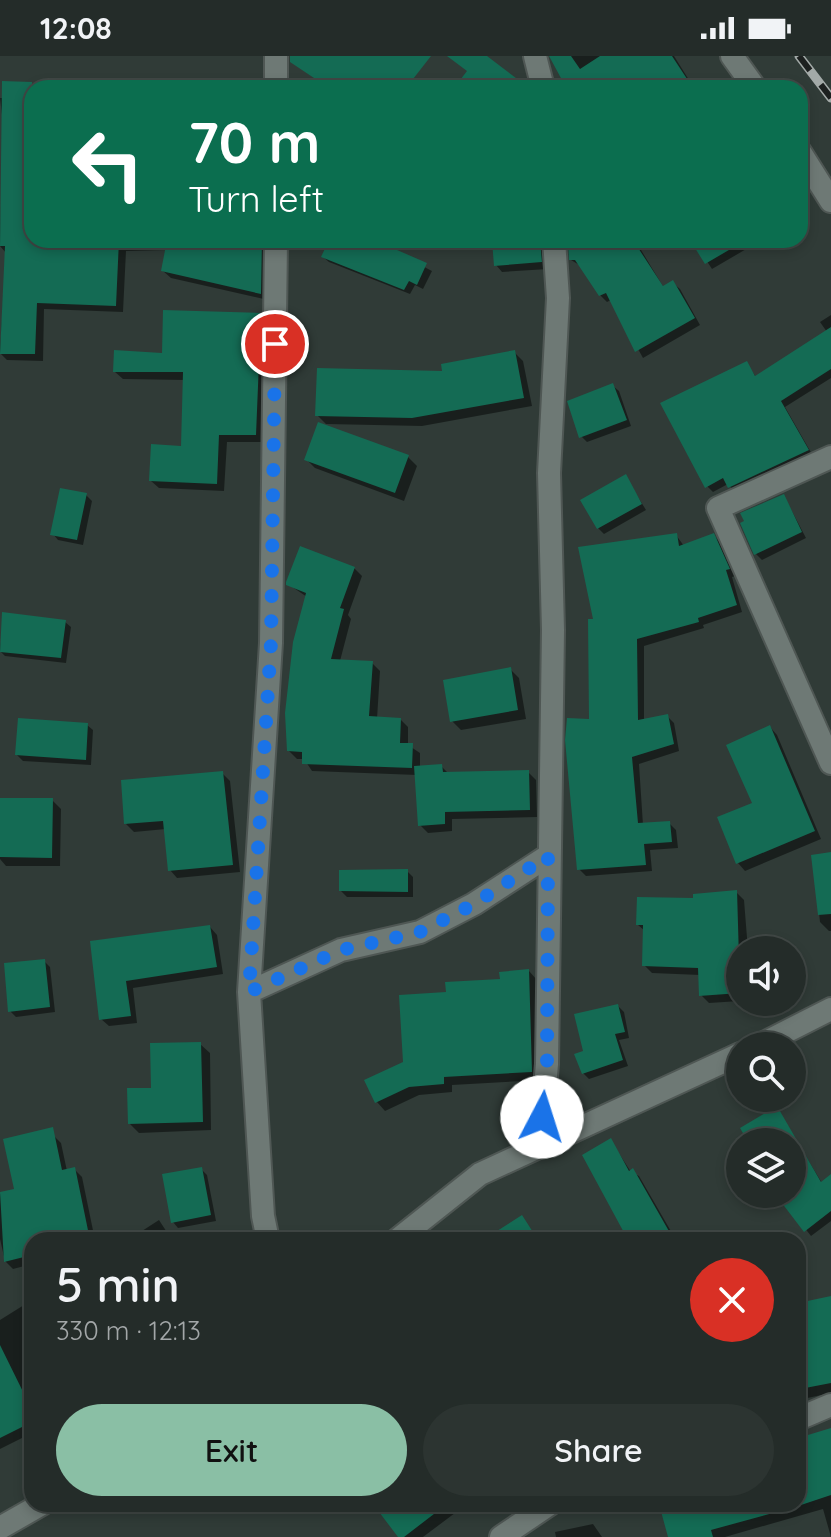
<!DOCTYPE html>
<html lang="en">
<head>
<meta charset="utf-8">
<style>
  :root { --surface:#242c29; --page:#2c3431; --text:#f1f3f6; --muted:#a3a7a8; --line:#414846; --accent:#8abfa5 }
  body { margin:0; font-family:Quicksand,sans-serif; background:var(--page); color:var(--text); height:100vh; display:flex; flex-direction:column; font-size:30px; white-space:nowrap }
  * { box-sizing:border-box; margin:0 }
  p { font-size:26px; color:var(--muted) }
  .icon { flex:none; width:44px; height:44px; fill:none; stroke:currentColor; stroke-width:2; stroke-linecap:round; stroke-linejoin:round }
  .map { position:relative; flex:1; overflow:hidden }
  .panel { position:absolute; left:24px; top:1176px; width:782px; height:280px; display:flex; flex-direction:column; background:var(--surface); border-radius:24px; box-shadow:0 4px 12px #0003,0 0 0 2px var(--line) }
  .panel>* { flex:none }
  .banner { position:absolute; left:24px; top:24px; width:784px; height:168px; border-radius:24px; box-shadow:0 4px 12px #0003,0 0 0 2px var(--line); background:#0b6e4f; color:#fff; overflow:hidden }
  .fabs { position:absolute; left:726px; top:880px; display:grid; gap:16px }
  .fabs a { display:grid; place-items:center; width:80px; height:80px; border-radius:50%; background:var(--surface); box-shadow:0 4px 12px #0003,0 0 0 2px var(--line); font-size:40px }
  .pin { position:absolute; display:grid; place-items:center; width:68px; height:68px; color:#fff; margin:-34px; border:4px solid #fff; border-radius:50%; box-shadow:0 2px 8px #0007 }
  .me { position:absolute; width:88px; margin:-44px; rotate:5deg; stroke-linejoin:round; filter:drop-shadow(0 0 6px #0008) }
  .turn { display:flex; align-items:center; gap:28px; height:168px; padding:0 32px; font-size:36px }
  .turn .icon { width:104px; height:104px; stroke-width:2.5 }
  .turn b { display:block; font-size:56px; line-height:68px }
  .round { display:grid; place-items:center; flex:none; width:84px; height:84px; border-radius:42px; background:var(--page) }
  .head { display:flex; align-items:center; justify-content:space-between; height:136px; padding:0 32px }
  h1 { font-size:48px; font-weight:600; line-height:60px }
  .cta { display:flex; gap:16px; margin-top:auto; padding:16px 32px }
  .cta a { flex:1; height:92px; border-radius:48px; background:var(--accent); color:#111; font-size:32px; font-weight:600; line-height:92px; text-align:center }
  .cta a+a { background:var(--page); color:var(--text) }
  .status { display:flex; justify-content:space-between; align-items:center; height:56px; padding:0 40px; background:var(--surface); direction:ltr }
  .status svg { height:22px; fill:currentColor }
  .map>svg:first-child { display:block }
  .shadow { fill:#0007 }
  .building { fill:#146b54 }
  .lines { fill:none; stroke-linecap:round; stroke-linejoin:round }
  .minor-casing { stroke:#4f5754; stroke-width:26 }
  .minor { stroke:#6e7975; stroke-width:22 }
  .rail-casing { stroke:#a3aaa8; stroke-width:9 }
  .rail { stroke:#1c201f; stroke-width:6; stroke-dasharray:18; stroke-linecap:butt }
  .route { stroke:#1a73e8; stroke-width:14; stroke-dasharray:0 25.2 }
</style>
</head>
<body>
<div class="status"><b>12:08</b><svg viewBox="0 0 49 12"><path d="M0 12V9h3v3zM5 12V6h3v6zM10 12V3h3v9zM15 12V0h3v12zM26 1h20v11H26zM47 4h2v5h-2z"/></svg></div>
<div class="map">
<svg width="831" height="1481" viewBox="0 0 831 1481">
  <rect width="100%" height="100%" fill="#303b37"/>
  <!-- shadow -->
  <path class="shadow" d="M558,0H674L694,32H572Z
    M4,27L44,28L49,32H32V184H269L268,244L171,222L163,215L167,194L126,195L123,256L44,253L43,305L7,304L0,297L6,197L0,190L3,67L0,42H4Z
    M322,184H380L378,187L432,215L423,233L415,229L410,238L329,206L323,201L329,188Z
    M494,184H548V213L502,216L496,209Z
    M570,184H635L664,232L673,227L680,233L700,269L643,302L611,244L607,246L600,239L581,210L571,204Z
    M693,184H759L760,185L712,213Z
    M260,259L268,266L263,386H227L224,435L159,432L151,425L183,392L185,324L123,323L115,316Z
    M831,259V322L785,351L813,400L736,437L728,428L713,436L707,430L747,308L756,321L827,276L820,266Z
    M514,296L523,305L532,350L422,370L326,368L317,359Z
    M613,330L619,335L631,370L587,386L581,380Z
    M408,401L417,410L404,445L315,412L306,403Z
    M625,420L646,454L604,478L598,472Z
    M86,439L92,445L83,489L58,484L53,478Z
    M784,440L806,482L762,504L756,498Z
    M676,479L684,490L713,479L720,486L735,520L732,521L742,556L703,569L704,572L644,590V664L667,660L674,667L679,695L639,708L643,769L669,767L676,774L678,792L650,794L652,815L586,820L579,813L596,565Z
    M354,512L362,520L348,559L351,563L340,605L372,607L380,615L377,663H400L408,671V689L420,697V711L441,710L449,718L528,716L536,724L537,761L452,763V775L428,777L420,769L417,719L312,715L304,703H297L289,695L307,541L288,528Z
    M4,558L65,566L71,571L66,607L5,600L0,595Z
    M510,613L519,622L526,663L461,674L452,665Z
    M87,669L93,674L91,709L23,705L17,699Z
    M770,671L777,679L821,783L745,815L738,807L755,748Z
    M222,717L230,725L240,816L177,822L170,814L166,773L134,776L126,768Z
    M0,744H52L61,753L60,810H6L0,803Z
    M831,798V875H829L820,866L813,801Z
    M407,815L413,821V841H347L341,835Z
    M736,836L744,844L748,894H740V945L709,947L701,939L700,919L652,917L644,909L645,875L638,869L695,844Z
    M210,871L217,879L223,918L133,932L137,967L109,970L101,963L92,887Z
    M44,905L50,911L55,956L16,961L10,955Z
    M529,915L537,924L540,1024L452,1029V1036L419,1039L385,1055L377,1046L448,938Z
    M618,950L624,956L629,982L619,984L628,1010L589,1023L583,1017L585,997Z
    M200,988L210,997L211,1074L139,1077L130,1068L153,1034Z
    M777,1053L822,1127L831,1122V1165L811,1180L778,1138H792V1086H751Z
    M54,1080L61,1087L67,1115L74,1113L82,1121L95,1184H32V1208L13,1213L5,1205L0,1183V1138L16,1134Z
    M611,1085L631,1116L639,1120L676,1184H632Z
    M201,1113L207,1119L216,1165L178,1172L173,1166Z
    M159,1164L172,1184H128Z
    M831,1242V1337L798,1344V1249Z
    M32,1244V1377L0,1393V1264Z
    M831,1374V1481L823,1453L725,1481H670L668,1448H798V1384Z
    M375,1448H467L423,1481H400Z
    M593,1468L602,1481H556L555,1476Z"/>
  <!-- building -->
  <path class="building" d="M290,0H431L406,32H329L290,6Z
    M447,0H487L529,32H454L467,15Z
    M549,0H571L580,13L600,0H672L693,32H557L556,27L562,24Z
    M2,25L32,26V184H119L116,250L37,247L35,298H0L5,190H0Z
    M167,184H262L261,238L161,215Z
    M329,184H374L427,207L417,229L409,225L404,234L321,201Z
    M492,184H540L542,206L494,210Z
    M568,184H633L663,230L673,224L695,262L635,296L606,237L599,240L575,204H569Z
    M690,184H746L705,208Z
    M163,254L261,257L256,379H219L217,428L149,425L151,388L181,390L183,316H113L114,294L162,297Z
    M831,271V313L781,345L809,394L728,432L723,422L705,432L660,347L747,305L755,320Z
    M515,294L524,342L412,362L315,360L317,312L442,315L441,308Z
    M613,327L627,364L579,382L567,345Z
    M318,366L409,399L395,437L304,404Z
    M626,418L642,448L597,473L580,444Z
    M60,432L87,437L77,484L50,479Z
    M784,438L802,476L754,499L740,467L744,465L740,457Z
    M677,477L679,490L714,477L730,513L726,514L737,549L698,562L699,566L637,583L638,664L668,658L674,688L632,701L638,767L670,765L672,786L644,788L646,809L577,814L565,684L567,662L589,663L588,563H593L578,491Z
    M300,490L355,511L340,552L344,553L331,603L373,605L369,660L401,662L400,687H413L412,712L302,708V696L287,695L285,657L293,586L306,537L286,529V526Z
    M2,556L66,564L61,602L0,596Z
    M511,611L518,654L450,666L443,624Z
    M18,662L88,667L86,704L15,699Z
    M770,669L815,775L736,808L717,761L752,747L726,689Z
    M442,708L443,716L529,714L530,754L445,756V768L418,770L414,710Z
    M223,715L233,809L168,815L163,765L124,768L121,724Z
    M0,742H53L52,802L0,801Z
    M831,796V858L818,859L811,799Z
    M408,813V836L339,835V814Z
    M737,834L740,937L699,940L698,912L642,910L643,869H636L637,841L693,842V838Z
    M210,869L217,911L126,925L131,960L99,964L90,885Z
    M45,903L50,951L8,956L4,907Z
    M529,913L532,1016L444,1021V1028L409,1031L375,1047L364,1024L403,1006L399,939L446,936L445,926L500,923L499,916Z
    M618,948L625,976L615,978L623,1004L582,1018L574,998L583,995L574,958Z
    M201,986L203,1066L128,1068L127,1032H151L150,987Z
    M777,1050L821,1126L831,1118V1155L804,1176L775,1138H792V1086H748L740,1072Z
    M53,1071L62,1114L75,1111L90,1184H32V1199L4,1206L0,1136L14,1133L3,1083Z
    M611,1082L629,1115L633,1112L674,1184H628L582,1099Z
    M202,1111L211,1159L171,1167L162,1118Z
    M522,1159L538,1184H483Z
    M831,1240V1327L800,1333L798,1247Z
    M0,1289L32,1354V1366L0,1382Z
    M831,1372V1439L798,1450V1382Z
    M373,1448H447L404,1481H398Z
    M659,1448H783L784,1454L711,1474L713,1481H668Z"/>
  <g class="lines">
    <defs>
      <path id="minor" d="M276,0V32
        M535,0L543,32
        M732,0L755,32
        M800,96L831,145
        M831,401L718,452L831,707
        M249,936L341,894L420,876L474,848L548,800
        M758,990L831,953
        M540,1088L547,1008L553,574L549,417L558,242L554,184
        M268,1184L263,1160L249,936L271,587L276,184
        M397,1184L480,1118L740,998
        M798,1363L831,1349
        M0,1472L42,1448
        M501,1481L550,1448"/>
    </defs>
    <!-- minor casing -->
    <use href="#minor" class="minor-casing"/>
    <!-- minor -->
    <use href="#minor" class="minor"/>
    <defs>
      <path id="rail" d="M799,0L831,42"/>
    </defs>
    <!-- rail casing -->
    <use href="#rail" class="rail-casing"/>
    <!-- rail -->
    <use href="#rail" class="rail"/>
  </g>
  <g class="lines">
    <!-- route -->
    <path class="route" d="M275,288L271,587L249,936L341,894L420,876L474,848L548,800L547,1008L542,1061"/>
  </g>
</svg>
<div class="fabs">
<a><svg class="icon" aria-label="sound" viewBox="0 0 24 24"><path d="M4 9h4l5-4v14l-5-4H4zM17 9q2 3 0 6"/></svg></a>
<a><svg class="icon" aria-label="search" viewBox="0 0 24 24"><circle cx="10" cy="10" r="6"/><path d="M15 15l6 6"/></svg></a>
<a><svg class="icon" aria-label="layers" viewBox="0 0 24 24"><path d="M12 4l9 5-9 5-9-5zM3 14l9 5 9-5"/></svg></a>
</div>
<div class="pin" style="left:275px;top:288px;background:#d93025"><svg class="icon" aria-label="arrive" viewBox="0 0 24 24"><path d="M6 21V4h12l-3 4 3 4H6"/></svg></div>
<svg class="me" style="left:542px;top:1061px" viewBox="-20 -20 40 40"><circle r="19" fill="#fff"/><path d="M0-13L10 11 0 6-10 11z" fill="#1a73e8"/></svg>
<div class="banner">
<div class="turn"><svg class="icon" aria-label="left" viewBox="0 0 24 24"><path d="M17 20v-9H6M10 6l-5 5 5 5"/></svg><div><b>70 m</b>Turn left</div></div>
</div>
<section class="panel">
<div class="head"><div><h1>5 min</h1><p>330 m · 12:13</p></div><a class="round" style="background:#d93025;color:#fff"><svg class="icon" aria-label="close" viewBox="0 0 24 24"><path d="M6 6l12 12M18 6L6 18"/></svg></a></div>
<div class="cta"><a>Exit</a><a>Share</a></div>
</section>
</div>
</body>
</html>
